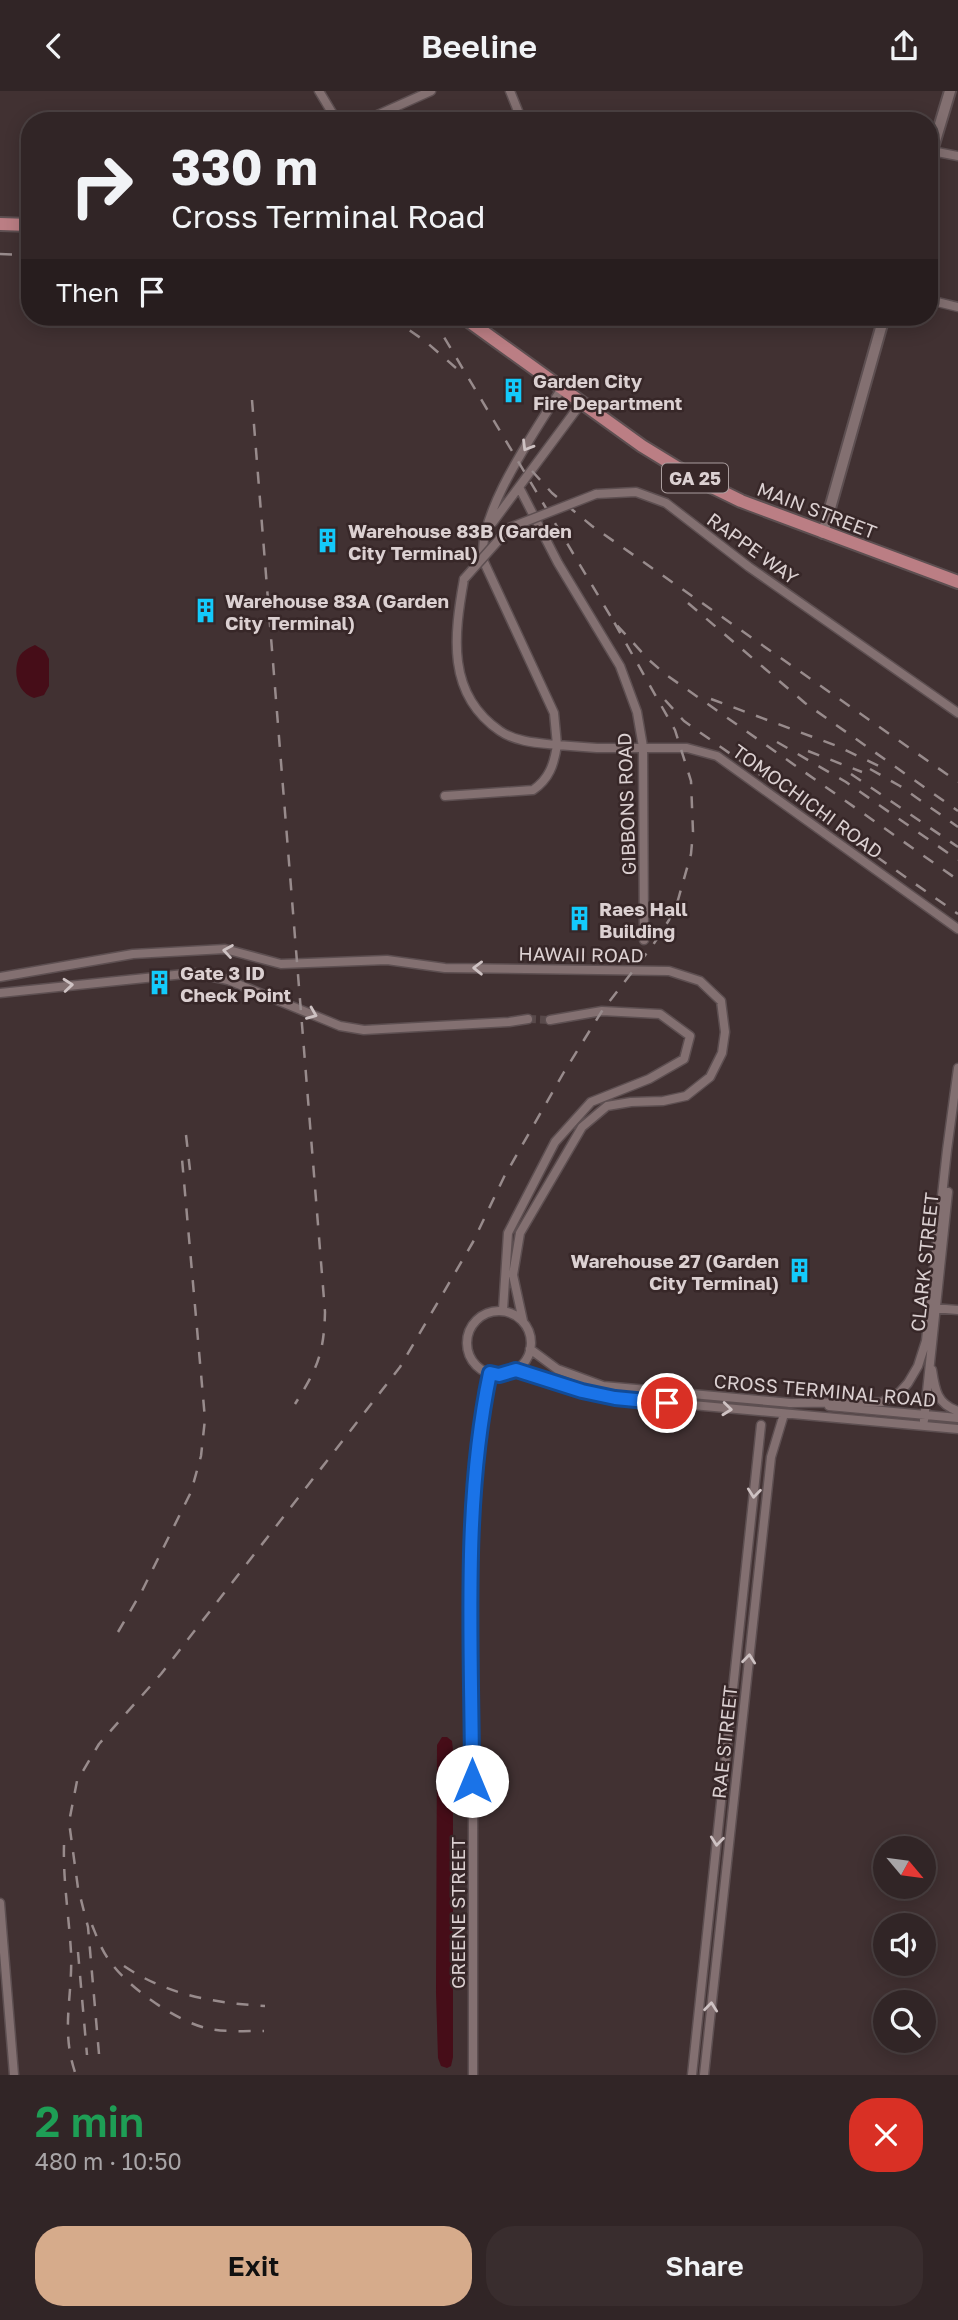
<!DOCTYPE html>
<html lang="en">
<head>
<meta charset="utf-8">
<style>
  :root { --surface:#312526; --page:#392d2e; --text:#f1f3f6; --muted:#a8a5a7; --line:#4c4243; --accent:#d6ab8b }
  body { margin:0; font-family:"Golos Text",sans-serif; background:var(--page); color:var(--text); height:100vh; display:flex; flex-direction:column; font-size:26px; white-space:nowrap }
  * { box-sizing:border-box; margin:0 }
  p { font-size:23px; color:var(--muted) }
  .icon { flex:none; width:38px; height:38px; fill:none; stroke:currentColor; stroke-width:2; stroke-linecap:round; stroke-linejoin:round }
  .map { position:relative; height:1984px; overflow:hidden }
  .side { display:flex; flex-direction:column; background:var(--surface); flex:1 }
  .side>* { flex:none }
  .top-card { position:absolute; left:21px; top:21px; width:917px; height:214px; border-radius:28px; box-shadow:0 4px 18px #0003,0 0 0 2px var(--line); background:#312526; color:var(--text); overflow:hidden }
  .needle { width:46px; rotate:119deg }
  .tools { position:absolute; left:873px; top:1745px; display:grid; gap:14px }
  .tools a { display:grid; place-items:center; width:63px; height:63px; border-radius:50%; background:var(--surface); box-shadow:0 4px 18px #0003,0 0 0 2px var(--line); font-size:35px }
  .pin { position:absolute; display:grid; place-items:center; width:60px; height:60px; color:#fff; margin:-30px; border:4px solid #fff; border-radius:50%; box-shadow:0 2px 7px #0007 }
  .me { position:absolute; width:77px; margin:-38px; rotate:0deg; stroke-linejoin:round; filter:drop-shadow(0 0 5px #0008) }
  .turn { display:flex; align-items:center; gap:24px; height:147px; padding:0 35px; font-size:32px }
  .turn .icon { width:91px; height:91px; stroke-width:2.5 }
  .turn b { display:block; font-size:49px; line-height:60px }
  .then { display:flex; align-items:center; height:66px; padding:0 35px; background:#0003; gap:14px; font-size:26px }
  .round { display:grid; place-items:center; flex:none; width:74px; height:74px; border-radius:28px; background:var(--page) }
  .headline { display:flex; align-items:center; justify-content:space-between; height:119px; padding:0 35px }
  h1 { font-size:42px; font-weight:600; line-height:52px; color:#1e9e55 }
  .button { display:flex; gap:14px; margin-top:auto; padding:14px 35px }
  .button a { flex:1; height:80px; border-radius:28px; background:var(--accent); color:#111; font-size:28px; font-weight:600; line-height:80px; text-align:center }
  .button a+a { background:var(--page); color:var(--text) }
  header { display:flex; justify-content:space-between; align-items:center; height:91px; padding:0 35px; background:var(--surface); font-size:32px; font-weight:600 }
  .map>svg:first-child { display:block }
  .water { fill:#460d18 }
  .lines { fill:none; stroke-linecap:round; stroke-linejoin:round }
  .minor-tunnel { stroke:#58494a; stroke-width:8; stroke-dasharray:8 4; stroke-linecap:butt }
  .minor-casing { stroke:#5d4f51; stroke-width:11 }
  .tertiary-casing { stroke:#5d4f51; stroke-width:14 }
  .primary-casing { stroke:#5d4f51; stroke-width:16 }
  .minor { stroke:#837071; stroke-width:8 }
  .tertiary { stroke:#837071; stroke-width:10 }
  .primary { stroke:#bb7e84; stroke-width:12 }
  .rail { stroke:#988b8c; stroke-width:2.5; stroke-dasharray:12 12; stroke-linecap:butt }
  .minor-bridge-casing { stroke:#5d4f51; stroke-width:11; stroke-linecap:butt }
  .minor-bridge { stroke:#837071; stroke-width:8 }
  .oneway { stroke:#cec2c3 }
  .route-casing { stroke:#114b97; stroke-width:18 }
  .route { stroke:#1a73e8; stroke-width:12 }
  .labels { text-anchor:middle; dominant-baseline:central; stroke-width:5; stroke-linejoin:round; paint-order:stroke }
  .shield { fill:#372728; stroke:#aa9d9e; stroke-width:2 }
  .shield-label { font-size:18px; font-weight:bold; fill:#dbd0d1 }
  .poi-label { font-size:19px; font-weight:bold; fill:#dbd0d1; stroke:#372728; text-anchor:start }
  .street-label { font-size:19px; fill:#dbd0d1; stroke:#372728 }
</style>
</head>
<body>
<header><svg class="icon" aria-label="back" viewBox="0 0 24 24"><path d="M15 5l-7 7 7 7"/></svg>Beeline<svg class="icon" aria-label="share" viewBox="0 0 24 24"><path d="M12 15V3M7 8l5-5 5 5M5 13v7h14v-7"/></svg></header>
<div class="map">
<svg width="958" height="1984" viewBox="0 0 958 1984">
  <rect width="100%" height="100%" fill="#413132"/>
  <!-- water -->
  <path class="water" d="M35,554L45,560L49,568V595L44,604L34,607C19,602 13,585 18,569C20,561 28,557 35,554Z
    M442,1646H447L452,1650L453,1659V1966L451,1975L447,1977L441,1975L438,1967L436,1901L437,1654Z"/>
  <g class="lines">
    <!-- minor-tunnel -->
    <path class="minor-tunnel" d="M528,928L550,929"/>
    <defs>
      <path id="minor" d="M319,0L337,30
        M510,0L522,30
        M364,30L431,0
        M932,60L958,65
        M929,209L958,216
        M562,297C538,336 474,426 484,471L554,622L557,654L597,657H687L717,665L958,838
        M519,396L558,472L620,575L637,621L643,656L644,849
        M596,403L636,401L666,412L749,476L958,622
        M493,431L582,311
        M445,705L533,699C549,688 554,674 557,654C538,652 516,651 500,640C446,603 454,544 464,488
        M0,886L133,863L225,858L281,873L387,869L445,877L669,880L700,890L721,910L725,941L722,962L710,986L686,1005L663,1010L631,1011L607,1015L582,1036L520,1142L513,1184L523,1230
        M0,902L194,882L228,889L340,935L364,939L509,931L528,928
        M933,1217L958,1219
        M503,1219L508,1142L555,1051L591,1011L649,988L684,968L690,945L660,923L602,920L550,929
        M467 1252a32 32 0 1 1 64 0a32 32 0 1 1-64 0Z
        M530,1258L557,1278L603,1295L791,1312
        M516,1279L582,1300L615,1307L958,1338
        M932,1279C935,1299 937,1313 958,1320
        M789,1312L882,1311L900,1301L908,1292L918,1275L926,1250L947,1059L958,977
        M829,1315L958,1327
        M924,1329L948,1101
        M0,1812L14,1984
        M473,1984V1427L479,1337L490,1282
        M692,1984L761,1334
        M704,1984L771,1366L784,1323"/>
      <path id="tertiary" d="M929,70L950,0
        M823,442L884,226"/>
      <path id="primary" d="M0,133L30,134
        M463,226L642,355L696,388L741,410L958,491"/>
    </defs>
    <!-- minor casing -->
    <use href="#minor" class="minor-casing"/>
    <!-- tertiary casing -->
    <use href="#tertiary" class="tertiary-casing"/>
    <!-- primary casing -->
    <use href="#primary" class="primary-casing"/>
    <!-- minor -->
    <use href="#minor" class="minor"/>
    <!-- tertiary -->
    <use href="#tertiary" class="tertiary"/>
    <!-- primary -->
    <use href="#primary" class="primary"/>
    <!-- rail -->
    <path class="rail" d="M0,163L30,164
      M390,226L425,250L456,277
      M432,226L614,531L649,569L665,583L958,789
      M252,309L325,1221C324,1263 317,1278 295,1313
      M532,380L552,402L592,435L958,691
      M688,512L805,612L958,720
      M711,608L837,655L883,677
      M665,609L684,630L698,640L958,823
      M777,651L846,691L958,769
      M808,660L862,681
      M870,678L900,695L958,736
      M851,683L958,756
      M186,1044L190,1079
      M118,1541L142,1500L191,1401L201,1365L205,1328L182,1068
      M64,1754C63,1790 69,1826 71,1861C73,1906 60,1940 76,1984
      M92,1834C97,1846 101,1858 109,1869C127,1896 178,1932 210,1938C228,1941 247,1940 264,1940
      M78,1861L87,1964
      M124,1875C167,1904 214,1912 265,1915
      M99,1963L88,1836L78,1797L69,1731L77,1690L99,1653L161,1583L400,1276L473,1151L504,1086L564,981L602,920L653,854L669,829L678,809L691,763L693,741L691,690L675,639L614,531"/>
    <defs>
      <path id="minor-bridge" d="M509,437L596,403
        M464,488L504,443"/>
    </defs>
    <!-- minor-bridge casing -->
    <use href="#minor-bridge" class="minor-bridge-casing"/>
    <!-- minor-bridge -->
    <use href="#minor-bridge" class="minor-bridge"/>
  </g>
  <!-- one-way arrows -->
  <defs><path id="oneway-chevron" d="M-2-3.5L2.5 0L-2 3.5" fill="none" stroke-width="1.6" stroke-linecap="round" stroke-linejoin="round" transform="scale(1.75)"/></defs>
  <g class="oneway">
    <use href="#oneway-chevron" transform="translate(527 355) rotate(121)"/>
    <use href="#oneway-chevron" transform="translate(228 860) rotate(-171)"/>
    <use href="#oneway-chevron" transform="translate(478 877) rotate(-179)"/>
    <use href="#oneway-chevron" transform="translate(68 894) rotate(-5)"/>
    <use href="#oneway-chevron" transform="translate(312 923) rotate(22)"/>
    <use href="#oneway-chevron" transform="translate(727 1318) rotate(6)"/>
    <use href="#oneway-chevron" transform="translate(754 1402) rotate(96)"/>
    <use href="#oneway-chevron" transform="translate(749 1568) rotate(-84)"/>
    <use href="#oneway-chevron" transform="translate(717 1750) rotate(96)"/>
    <use href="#oneway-chevron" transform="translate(711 1916) rotate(-84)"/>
  </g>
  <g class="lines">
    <defs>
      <path id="route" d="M472,1690C472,1555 462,1415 490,1282L499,1284L516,1279L582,1300L615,1307L667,1312"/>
    </defs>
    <!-- route casing -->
    <use href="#route" class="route-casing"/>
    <!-- route -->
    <use href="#route" class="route"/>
  </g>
  <!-- icons -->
  <defs>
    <symbol id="building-bare" viewBox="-9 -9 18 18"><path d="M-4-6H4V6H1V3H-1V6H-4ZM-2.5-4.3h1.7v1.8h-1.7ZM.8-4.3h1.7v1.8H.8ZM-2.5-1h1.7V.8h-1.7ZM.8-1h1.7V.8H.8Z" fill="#13cafb" stroke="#372728" stroke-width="2.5" paint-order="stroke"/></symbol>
  </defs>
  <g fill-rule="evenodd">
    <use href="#building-bare" x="496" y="282" width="35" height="35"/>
    <use href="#building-bare" x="310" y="432" width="35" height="35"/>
    <use href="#building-bare" x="188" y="502" width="35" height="35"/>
    <use href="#building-bare" x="562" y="810" width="35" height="35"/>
    <use href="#building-bare" x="142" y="874" width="35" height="35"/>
    <use href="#building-bare" x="782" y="1162" width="35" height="35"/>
  </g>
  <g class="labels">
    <!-- shield labels -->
    <rect class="shield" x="662" y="372.5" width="66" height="29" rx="5"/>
    <g class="shield-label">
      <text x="695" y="387">GA 25</text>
    </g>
    <!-- poi labels -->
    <g class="poi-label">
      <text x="533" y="289">Garden City<tspan x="533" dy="22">Fire Department</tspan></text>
      <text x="348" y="439">Warehouse 83B (Garden<tspan x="348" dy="22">City Terminal)</tspan></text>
      <text x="225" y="509">Warehouse 83A (Garden<tspan x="225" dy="22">City Terminal)</tspan></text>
      <text x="599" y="817">Raes Hall<tspan x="599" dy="22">Building</tspan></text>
      <text x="180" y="881">Gate 3 ID<tspan x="180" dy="22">Check Point</tspan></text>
      <text x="779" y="1169" text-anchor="end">Warehouse 27 (Garden<tspan x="779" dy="22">City Terminal)</tspan></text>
    </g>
    <!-- street labels -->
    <g class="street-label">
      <text transform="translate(817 419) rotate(21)">MAIN STREET</text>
      <text transform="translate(753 457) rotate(36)">RAPPE WAY</text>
      <text transform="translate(808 710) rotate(36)">TOMOCHICHI ROAD</text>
      <text transform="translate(626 713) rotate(-92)">GIBBONS ROAD</text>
      <text transform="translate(581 863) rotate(1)">HAWAII ROAD</text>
      <text transform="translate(924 1171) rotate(-84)">CLARK STREET</text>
      <text transform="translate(825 1299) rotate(5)">CROSS TERMINAL ROAD</text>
      <text transform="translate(724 1651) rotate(-84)">RAE STREET</text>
      <text transform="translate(457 1822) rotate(-90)">GREENE STREET</text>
    </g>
  </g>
</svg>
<div class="tools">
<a><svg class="needle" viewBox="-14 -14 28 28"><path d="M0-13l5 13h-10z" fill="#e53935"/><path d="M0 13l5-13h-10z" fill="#a8a5a7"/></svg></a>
<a><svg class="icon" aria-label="sound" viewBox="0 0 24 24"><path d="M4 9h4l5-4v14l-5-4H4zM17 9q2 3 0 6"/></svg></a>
<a><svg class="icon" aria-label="search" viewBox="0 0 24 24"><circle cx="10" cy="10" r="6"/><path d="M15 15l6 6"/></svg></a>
</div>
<div class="pin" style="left:667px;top:1312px;background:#d93025"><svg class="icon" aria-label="arrive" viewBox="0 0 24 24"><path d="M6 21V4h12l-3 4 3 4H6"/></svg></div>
<svg class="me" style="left:472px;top:1690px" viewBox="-20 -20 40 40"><circle r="19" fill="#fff"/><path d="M0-13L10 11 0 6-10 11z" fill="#1a73e8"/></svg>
<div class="top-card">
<div class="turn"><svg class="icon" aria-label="right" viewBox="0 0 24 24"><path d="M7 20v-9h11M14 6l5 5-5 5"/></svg><div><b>330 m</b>Cross Terminal Road</div></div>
<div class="then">Then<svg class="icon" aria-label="arrive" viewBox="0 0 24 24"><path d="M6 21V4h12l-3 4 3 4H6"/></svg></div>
</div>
</div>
<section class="side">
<div class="headline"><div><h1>2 min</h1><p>480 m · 10:50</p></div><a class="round" style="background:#d93025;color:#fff"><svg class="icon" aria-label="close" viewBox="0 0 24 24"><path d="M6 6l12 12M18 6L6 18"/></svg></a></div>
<div class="button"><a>Exit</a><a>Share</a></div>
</section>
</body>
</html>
